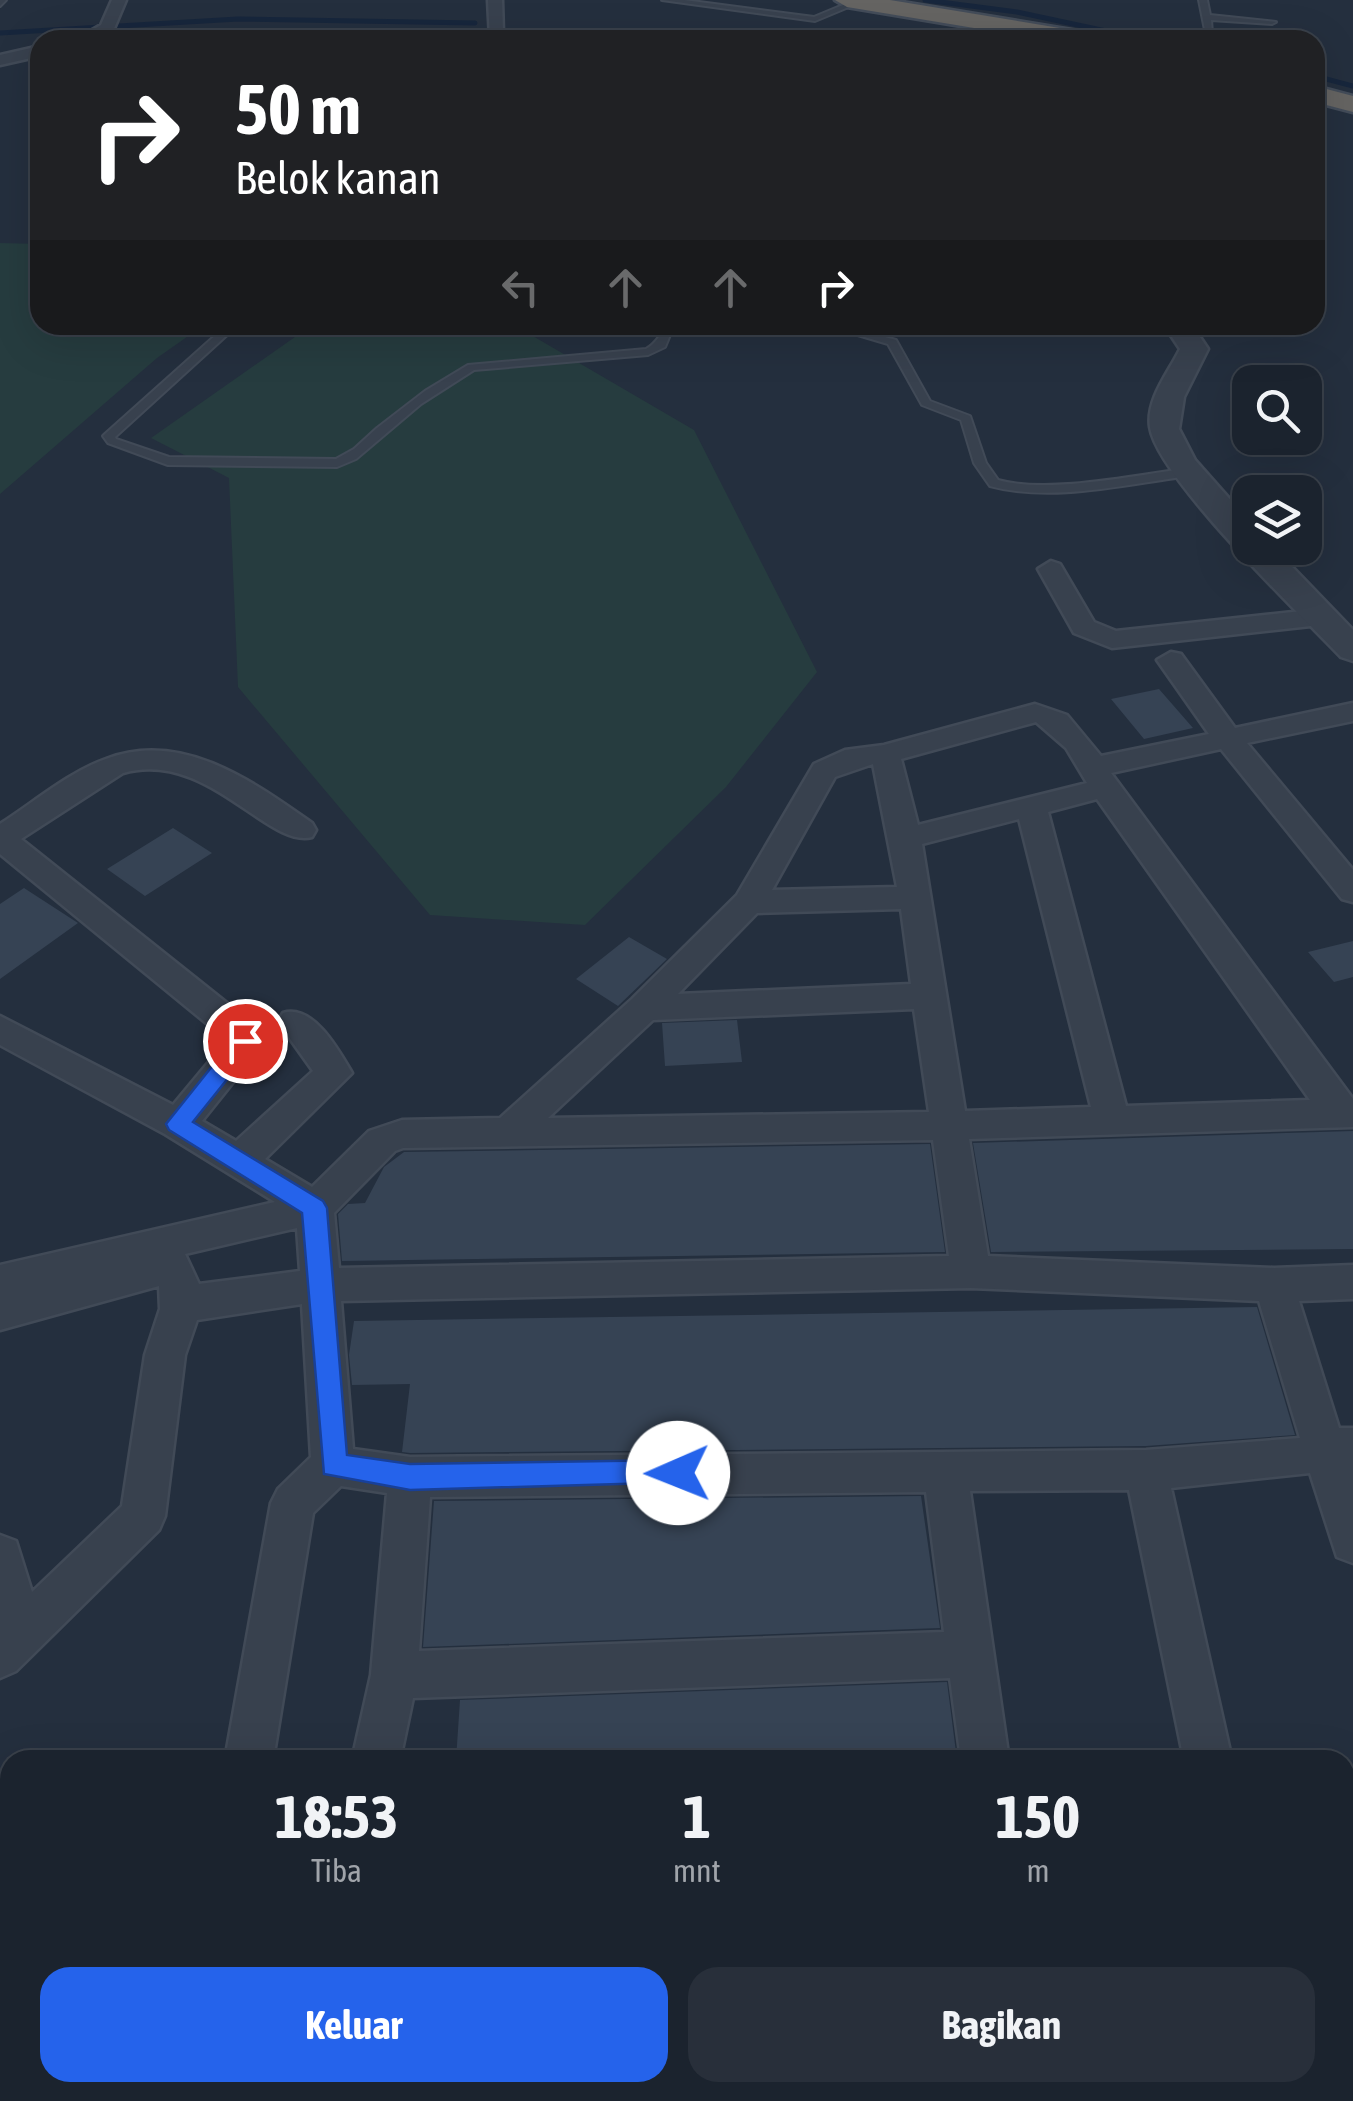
<!DOCTYPE html>
<html lang="id">
<head>
<meta charset="utf-8">
<style>
  :root { --surface:#1b232e; --page:#282f3a; --text:#f1f3f6; --muted:#a0a4aa; --line:#39404a; --accent:#2563eb }
  body { margin:0; font-family:"Asap Condensed",sans-serif; background:var(--page); color:var(--text); height:100vh; display:flex; flex-direction:column; font-size:38px; white-space:nowrap }
  * { box-sizing:border-box; margin:0 }
  p { font-size:32px; color:var(--muted) }
  .icon { flex:none; width:55px; height:55px; fill:none; stroke:currentColor; stroke-width:2; stroke-linecap:round; stroke-linejoin:round }
  .map { position:relative; flex:1; overflow:hidden }
  .panel { position:absolute; left:0px; top:1750px; width:1355px; height:352px; display:flex; flex-direction:column; background:var(--surface); border-radius:30px 30px 0 0; box-shadow:0 10px 40px #0002,0 0 0 2px var(--line) }
  .panel>* { flex:none }
  .guide { position:absolute; left:30px; top:30px; width:1295px; height:305px; border-radius:30px; box-shadow:0 10px 40px #0002,0 0 0 2px var(--line); background:#202124; color:#fff; overflow:hidden }
  .fabs { position:absolute; left:1232px; top:365px; display:grid; gap:20px }
  .fabs a { display:grid; place-items:center; width:90px; height:90px; border-radius:20px; background:var(--surface); box-shadow:0 10px 40px #0002,0 0 0 2px var(--line); font-size:50px }
  .pin { position:absolute; display:grid; place-items:center; width:85px; height:85px; color:#fff; margin:-42px; border:5px solid #fff; border-radius:50%; box-shadow:0 2px 10px #0007 }
  .me { position:absolute; width:110px; margin:-55px; rotate:269deg; stroke-linejoin:round; filter:drop-shadow(0 0 8px #0008) }
  .turn { display:flex; align-items:center; gap:35px; height:210px; padding:0 40px; font-size:45px }
  .turn .icon { width:130px; height:130px; stroke-width:2.5 }
  .turn b { display:block; font-size:70px; line-height:85px }
  .lanes { display:flex; align-items:center; height:95px; padding:0 40px; background:#0003; justify-content:center; gap:50px; direction:ltr }
  .lanes .off { opacity:.35 }
  .eta { display:flex; justify-content:space-evenly; align-items:center; height:170px; text-align:center }
  .eta b { font-size:60px; font-weight:700; line-height:70px }
  .cta { display:flex; gap:20px; margin-top:auto; padding:20px 40px }
  .cta a { flex:1; height:115px; border-radius:30px; background:var(--accent); color:#fff; font-size:40px; font-weight:700; line-height:115px; text-align:center }
  .cta a+a { background:var(--page); color:var(--text) }
  .map>svg:first-child { display:block }
  .green { fill:#263c3f }
  .lines { fill:none; stroke-linecap:round; stroke-linejoin:round }
  .stream { stroke:#17263c; stroke-width:5 }
  .building { fill:#364354 }
  .service-casing { stroke:#414a57; stroke-width:4 }
  .minor-casing { stroke:#414a57; stroke-width:5 }
  .tertiary-casing { stroke:#414a57; stroke-width:5 }
  .trunk-casing { stroke:#434c59; stroke-width:5 }
  .service { fill:#38414e; fill-rule:evenodd }
  .minor { fill:#38414e; fill-rule:evenodd }
  .tertiary { fill:#38414e; fill-rule:evenodd }
  .trunk { fill:#656462; fill-rule:evenodd }
  .route { fill:#2563eb; stroke:#184099; stroke-width:2.5 }
</style>
</head>
<body>
<div class="map">
<svg width="1353" height="2101" viewBox="0 0 1353 2101">
  <rect width="100%" height="100%" fill="#242f3e"/>
  <!-- green -->
  <path class="green" d="M0,243L40,244V325H204L157,358L0,494Z
    M312,325H514L694,430L817,672L726,787L585,925L430,915L238,687L229,478L151,438Z"/>
  <g class="lines">
    <!-- stream -->
    <path class="stream" d="M925,0L1017,12L1148,40
      M0,33L238,19L475,23
      M1315,76L1353,86"/>
  </g>
  <!-- building -->
  <path class="building" d="M1159,689L1193,728L1144,739L1111,699Z
    M173,828L212,853L145,896L107,869Z
    M24,888L78,923L0,979V904Z
    M629,937L667,959L618,1006L576,979Z
    M1353,941V977L1334,982L1308,952Z
    M737,1020L742,1062L665,1066L662,1023Z
    M1353,1131V1249L991,1252L973,1143Z
    M930,1144L945,1252L342,1261L338,1214L348,1204L365,1203L384,1167L404,1152Z
    M1257,1307L1295,1435L1146,1446L410,1453L402,1452L410,1384L352,1385L349,1355L354,1321Z
    M921,1496L940,1628L423,1647L434,1501Z
    M947,1682L957,1760H456L460,1700Z"/>
  <g class="lines">
    <defs>
      <path id="service" d="M0,0H6L0,6Z
        M662,0H684L814,17L855,0L863,1L815,21Z
        M1199,0H1207L1210,15L1276,22L1272,24L1211,20L1212,33L1200,40H1190L1205,30Z
        M170,325H182L169,335H161V331Z
        M227,325H238L115,437L116,439L169,457L336,459L354,449L377,428L425,391L468,365L646,349C663,340 658,325 682,325L670,335L665,347L648,355L474,370L421,404L356,459L337,467L168,465L108,443L103,436L105,434Z
        M824,325H841L896,340L930,401L970,416L986,463L998,480C1050,494 1136,475 1190,468L1196,472L1190,476C1126,484 1053,503 990,486L974,463L961,420L922,405L888,344Z"/>
      <path id="minor" d="M112,0H126L113,31L95,40H75L101,25Z
        M488,0H502L503,33L520,40L490,39Z
        M40,46V56L0,65V55Z
        M1051,561L1060,564L1094,622L1116,631L1320,609L1333,617L1320,625L1112,648L1074,633L1038,569Z
        M1171,652L1181,654L1235,728L1353,703V721L1247,743L1353,870V902L1342,899L1221,749L1111,773L1353,1099V1127L969,1139L988,1256L1274,1268L1353,1265V1299L1299,1301L1339,1428H1353V1563L1337,1557L1310,1473L1171,1488L1232,1760H1184L1129,1490L970,1491L1009,1760H961L950,1678L413,1698L400,1760H352L371,1675L387,1493L341,1486L313,1513L273,1760H225L271,1503L278,1489L311,1457L302,1304L197,1320L185,1355L165,1516L159,1530L16,1671L0,1678V1535L16,1541L32,1592L122,1506L145,1355L160,1309L159,1286L0,1330V1265L275,1202L165,1134L0,1045V1016L173,1105L227,1040L0,854V824C33,803 69,772 106,759C182,730 252,781 312,823L316,830L312,837C268,849 207,749 123,773L21,839L257,1027L262,1036L254,1056L202,1121L236,1141L313,1071L278,1022L283,1013C313,1004 338,1049 352,1073L265,1159L312,1187L369,1131L402,1120L500,1118L632,999L737,895L814,764L845,750L884,745L1035,704L1067,715L1101,756L1209,734L1157,660ZM1036,722L1066,748L1087,783L918,825L901,759ZM873,764L897,887L772,890L835,777ZM1097,799L1310,1100L1126,1106L1048,812ZM1019,819L1091,1107L965,1111L922,844ZM901,909L911,984L678,994L757,913ZM914,1009L929,1112L548,1118L653,1020ZM933,1140L949,1256L339,1268L334,1213L395,1151L403,1148ZM297,1228L300,1271L199,1284L185,1254ZM971,1288L1259,1301L1300,1438L1146,1450L410,1457L353,1449L341,1301ZM926,1492L944,1632L419,1651L430,1497Z
        M10,2064V2092H37L33,2101H0V2068Z
        M226,2092H283L280,2101H222Z
        M654,2092H715L719,2101H657Z
        M1004,2092H1059L1060,2101H1004Z
        M1253,2092H1308L1310,2101H1254Z"/>
      <path id="tertiary" d="M1164,325H1192L1208,349L1184,397L1179,429L1195,460L1250,522V548H1274L1353,630V661L1341,657C1300,614 1157,477 1150,427C1146,399 1169,372 1180,349Z"/>
      <path id="trunk" d="M835,0H890L1090,33L1102,40H1046L847,7Z
        M1315,86L1353,96V112L1315,102Z"/>
    </defs>
    <!-- service casing -->
    <use href="#service" class="service-casing"/>
    <!-- minor casing -->
    <use href="#minor" class="minor-casing"/>
    <!-- tertiary casing -->
    <use href="#tertiary" class="tertiary-casing"/>
    <!-- trunk casing -->
    <use href="#trunk" class="trunk-casing"/>
    <!-- service -->
    <use href="#service" class="service"/>
    <!-- minor -->
    <use href="#minor" class="minor"/>
    <!-- tertiary -->
    <use href="#tertiary" class="tertiary"/>
    <!-- trunk -->
    <use href="#trunk" class="trunk"/>
  </g>
  <!-- route -->
  <path class="route" d="M245,1033L253,1035V1047L193,1122L323,1201L327,1208L347,1455L410,1464L678,1460L688,1464L692,1473L688,1482L410,1490L324,1474L302,1213L169,1130L166,1124L237,1035Z"/>
</svg>
<div class="fabs">
<a><svg class="icon" aria-label="search" viewBox="0 0 24 24"><circle cx="10" cy="10" r="6"/><path d="M15 15l6 6"/></svg></a>
<a><svg class="icon" aria-label="layers" viewBox="0 0 24 24"><path d="M12 4l9 5-9 5-9-5zM3 14l9 5 9-5"/></svg></a>
</div>
<div class="pin" style="left:245px;top:1041px;background:#d93025"><svg class="icon" aria-label="arrive" viewBox="0 0 24 24"><path d="M6 21V4h12l-3 4 3 4H6"/></svg></div>
<svg class="me" style="left:678px;top:1473px" viewBox="-20 -20 40 40"><circle r="19" fill="#fff"/><path d="M0-13L10 11 0 6-10 11z" fill="#2563eb"/></svg>
<div class="guide">
<div class="turn"><svg class="icon" aria-label="right" viewBox="0 0 24 24"><path d="M7 20v-9h11M14 6l5 5-5 5"/></svg><div><b>50 m</b>Belok kanan</div></div>
<div class="lanes"><svg class="icon off" aria-label="left" viewBox="0 0 24 24"><path d="M17 20v-9H6M10 6l-5 5 5 5"/></svg><svg class="icon off" aria-label="ahead" viewBox="0 0 24 24"><path d="M12 20V5M6 11l6-6 6 6"/></svg><svg class="icon off" aria-label="ahead" viewBox="0 0 24 24"><path d="M12 20V5M6 11l6-6 6 6"/></svg><svg class="icon" aria-label="right" viewBox="0 0 24 24"><path d="M7 20v-9h11M14 6l5 5-5 5"/></svg></div>
</div>
<section class="panel">
<div class="eta">
<div><b>18:53</b><p>Tiba</p></div>
<div><b>1</b><p>mnt</p></div>
<div><b>150</b><p>m</p></div>
</div>
<div class="cta"><a>Keluar</a><a>Bagikan</a></div>
</section>
</div>
</body>
</html>
